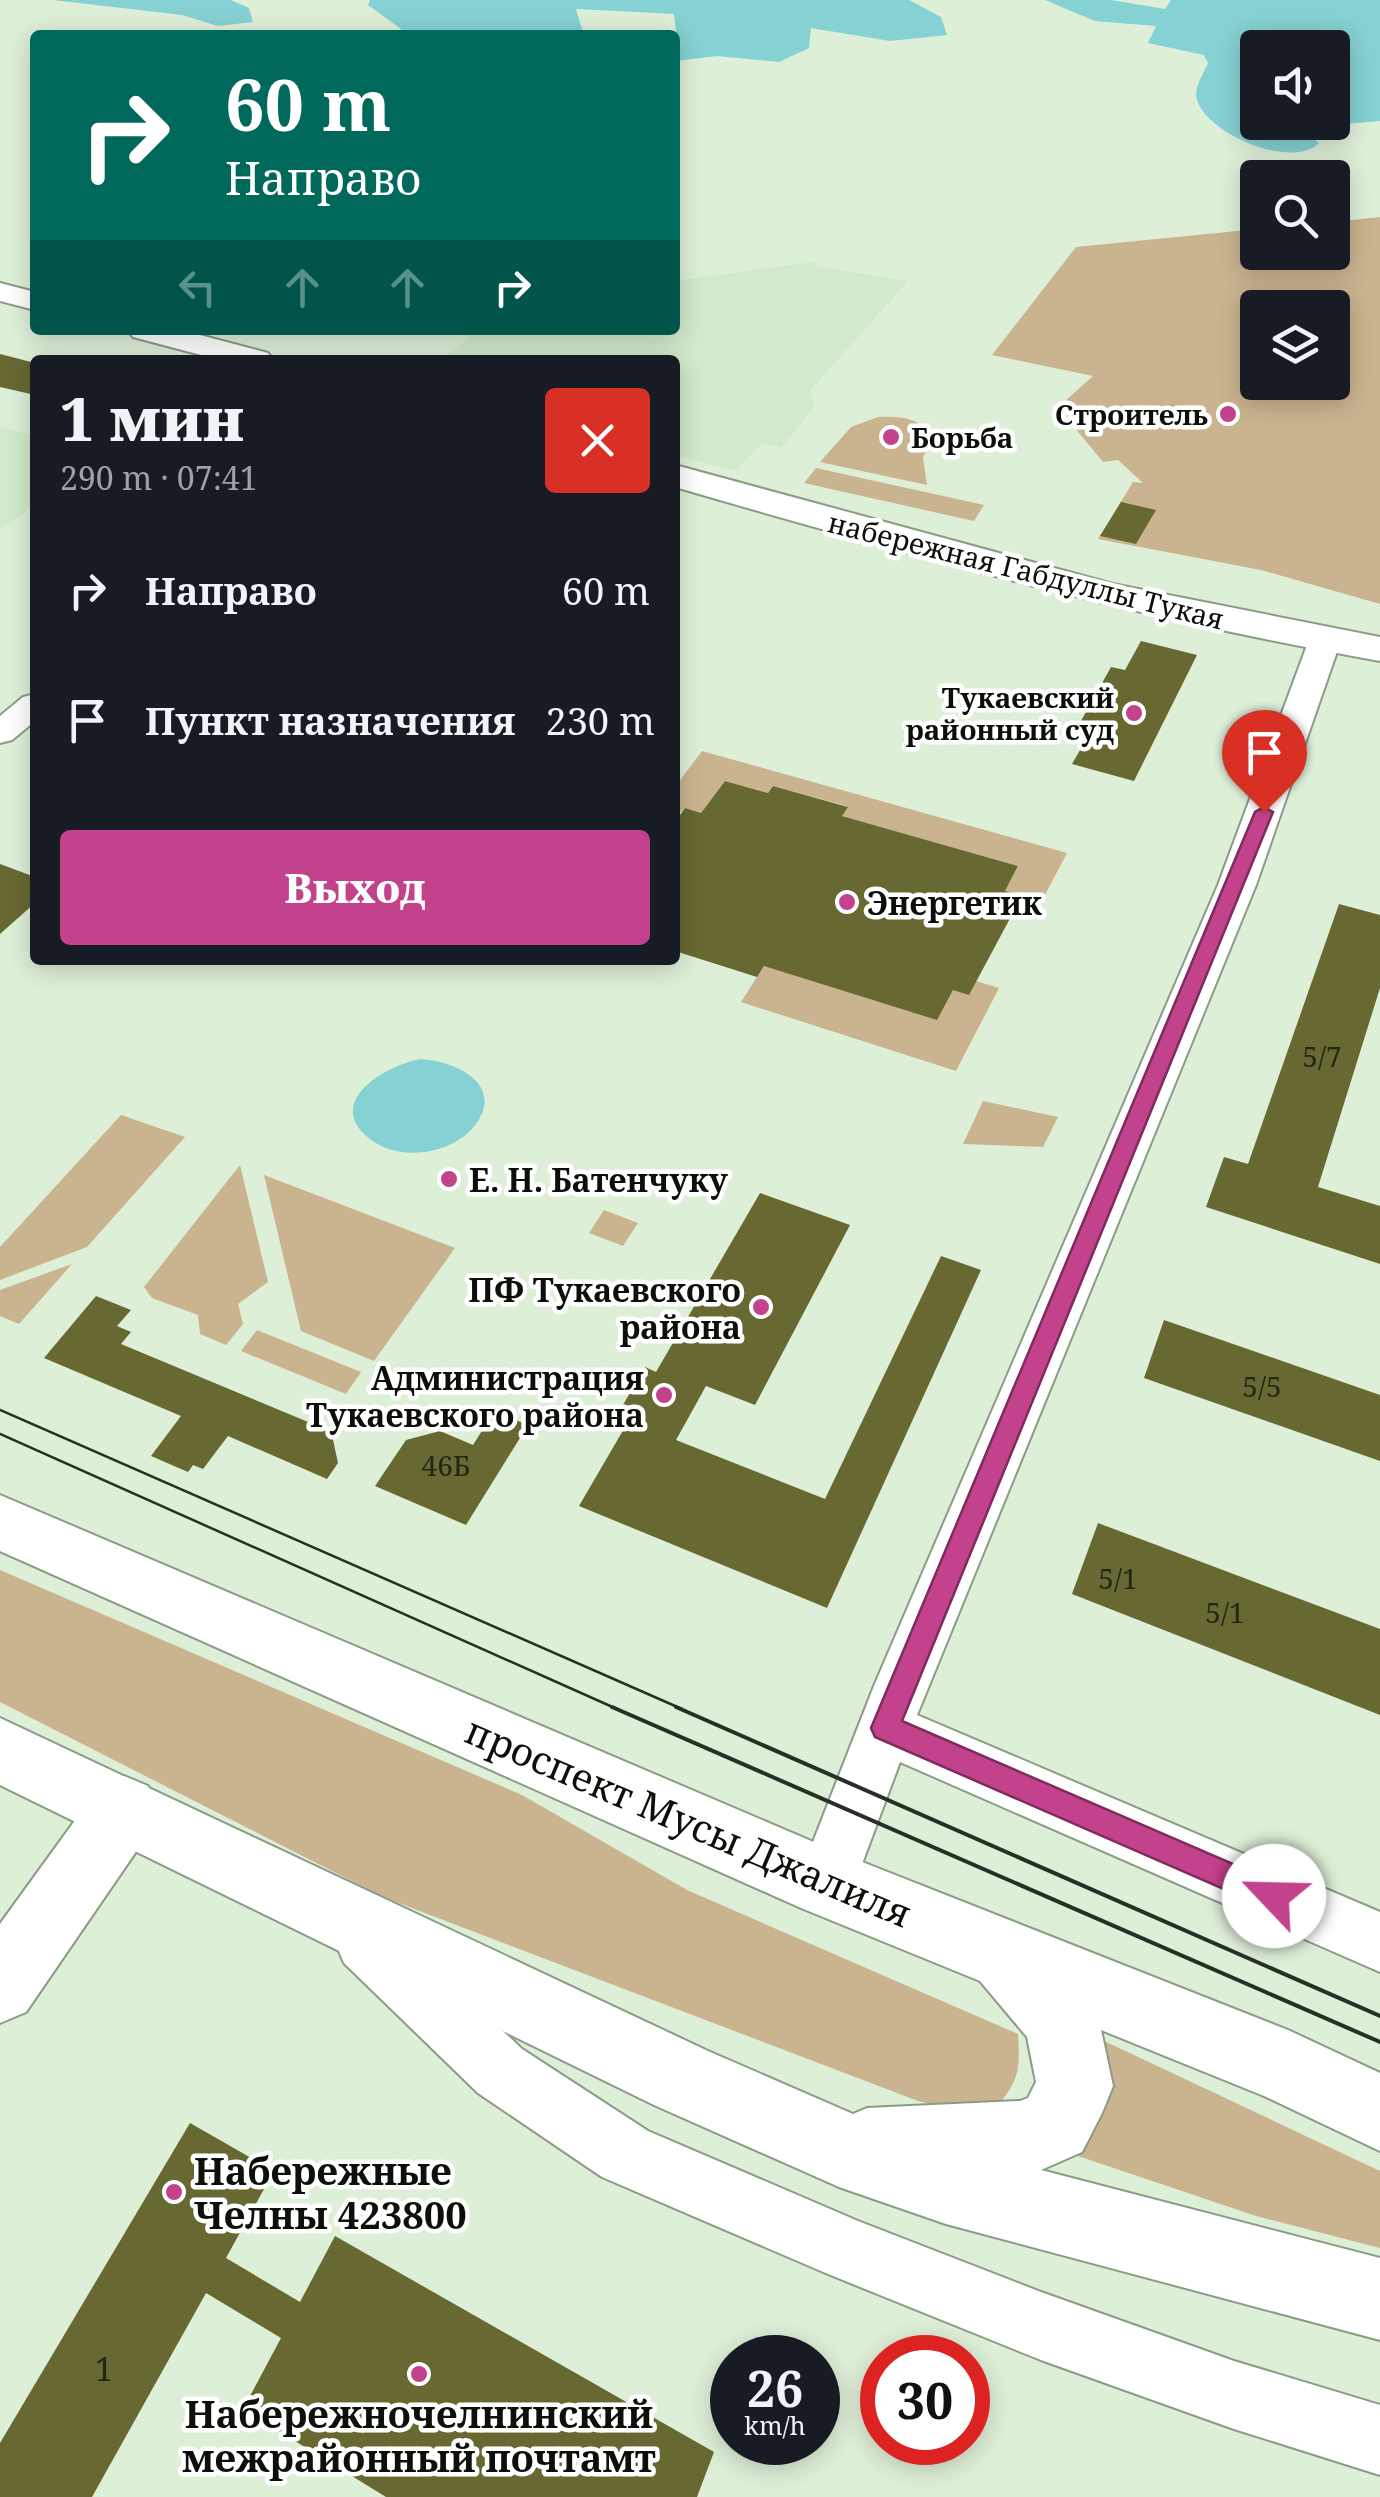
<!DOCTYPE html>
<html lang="ru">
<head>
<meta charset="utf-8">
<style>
  :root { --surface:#171b24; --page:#20242c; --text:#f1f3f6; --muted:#9ea1a6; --accent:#c3428c }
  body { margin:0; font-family:"Noto Serif",serif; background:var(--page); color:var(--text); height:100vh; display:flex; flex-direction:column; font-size:38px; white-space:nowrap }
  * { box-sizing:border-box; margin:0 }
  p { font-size:32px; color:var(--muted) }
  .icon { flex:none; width:55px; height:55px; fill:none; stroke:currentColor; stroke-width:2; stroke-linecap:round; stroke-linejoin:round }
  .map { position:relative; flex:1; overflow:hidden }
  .drawer { position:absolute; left:30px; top:355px; width:650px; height:610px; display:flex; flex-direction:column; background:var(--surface); border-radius:10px; box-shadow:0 5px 25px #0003 }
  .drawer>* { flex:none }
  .top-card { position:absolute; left:30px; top:30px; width:650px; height:305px; border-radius:10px; box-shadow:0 5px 25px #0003; background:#00695c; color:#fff; overflow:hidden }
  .buttons { position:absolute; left:1240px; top:30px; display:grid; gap:20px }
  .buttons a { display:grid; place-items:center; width:110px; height:110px; border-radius:10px; background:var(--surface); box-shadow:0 5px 25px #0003; font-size:50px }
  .speed { position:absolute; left:710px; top:2335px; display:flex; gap:20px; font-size:50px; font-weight:700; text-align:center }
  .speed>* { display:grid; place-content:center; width:130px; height:130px; border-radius:50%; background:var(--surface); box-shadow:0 5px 25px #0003; line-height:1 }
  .speed small { font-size:25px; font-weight:400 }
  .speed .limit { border:15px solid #d22; background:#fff; color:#111 }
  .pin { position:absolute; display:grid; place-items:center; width:85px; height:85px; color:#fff; margin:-102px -42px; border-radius:50% 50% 50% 0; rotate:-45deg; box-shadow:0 0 10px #0007 }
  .pin .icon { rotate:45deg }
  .me { position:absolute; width:110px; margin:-55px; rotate:294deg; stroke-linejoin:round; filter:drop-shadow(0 0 8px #0008) }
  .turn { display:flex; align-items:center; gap:35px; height:210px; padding:0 30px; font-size:45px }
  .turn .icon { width:130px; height:130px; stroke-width:2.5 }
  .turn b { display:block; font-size:70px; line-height:85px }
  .lanes { display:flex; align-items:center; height:95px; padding:0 30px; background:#0003; justify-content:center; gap:50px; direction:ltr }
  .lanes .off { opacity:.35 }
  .round { display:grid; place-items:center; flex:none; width:105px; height:105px; border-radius:10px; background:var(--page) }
  .head { display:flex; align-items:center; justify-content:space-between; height:170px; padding:0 30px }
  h1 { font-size:60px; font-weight:800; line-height:75px }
  .action { display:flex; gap:20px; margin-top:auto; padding:20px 30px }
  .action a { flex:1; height:115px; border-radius:10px; background:var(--accent); color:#fff; font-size:40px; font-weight:800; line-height:115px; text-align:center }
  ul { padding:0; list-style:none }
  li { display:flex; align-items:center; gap:30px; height:130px; padding:0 30px }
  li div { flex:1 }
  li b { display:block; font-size:38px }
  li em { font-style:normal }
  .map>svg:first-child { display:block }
  .built { fill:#d2e9cb }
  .green { fill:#cab38f; fill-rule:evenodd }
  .water { fill:#86d1d3; fill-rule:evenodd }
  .building { fill:#686833 }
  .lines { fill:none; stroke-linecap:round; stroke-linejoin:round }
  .street-casing { stroke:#8b9c86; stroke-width:4 }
  .secondary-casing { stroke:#8b9c86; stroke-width:4 }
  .primary-casing { stroke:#8b9c86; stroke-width:4 }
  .street { fill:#fff; fill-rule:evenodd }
  .secondary { fill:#fff; fill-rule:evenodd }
  .primary { fill:#fff; fill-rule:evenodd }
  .tram-far1 { stroke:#282f25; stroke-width:2.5 }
  .tram { stroke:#282f25; stroke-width:4 }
  .route { fill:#c3428c; stroke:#7f2b5b; stroke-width:2.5 }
  .poi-dot { fill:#c3428c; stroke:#fff; stroke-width:4 }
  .labels { text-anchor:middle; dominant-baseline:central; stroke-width:9; stroke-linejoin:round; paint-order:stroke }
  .far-poi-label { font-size:28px; font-weight:bold; fill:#0b1109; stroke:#fff; text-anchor:end }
  .far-street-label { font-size:28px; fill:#0b1109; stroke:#fff }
  .number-label { font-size:28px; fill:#222714 }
  .poi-label { font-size:32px; font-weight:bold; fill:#0b1109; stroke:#fff; text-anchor:start }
  .near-number-label { font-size:32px; fill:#222714 }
  .near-street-label { font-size:38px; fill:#0b1109; stroke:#fff }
  .near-poi-label { font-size:38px; font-weight:bold; fill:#0b1109; stroke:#fff; text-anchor:start }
</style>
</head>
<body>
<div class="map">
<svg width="1380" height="2497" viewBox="0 0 1380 2497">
  <rect width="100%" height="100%" fill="#deefd8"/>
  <!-- built -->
  <path class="built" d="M814,262L818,267L908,281L810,391L815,406L781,448L762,443L736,471L675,455V360H441L469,338L464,336L472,330H675V281Z
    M0,427L35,436V505L0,530Z"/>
  <!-- green -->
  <path class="green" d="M1380,217V604L1261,570L1098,539L1133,482L1143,483L1118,460L1103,462L1075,428L1086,427L1065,401L1093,376L992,355L1076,247L1257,229L1258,252H1332L1333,222ZM1258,308H1332V382H1258Z
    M878,417C899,416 920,417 931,436L923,458L927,485L820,462L851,427Z
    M816,468L984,505L974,521L804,483Z
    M702,751L1067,853L1035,914L1015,908L1005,891L1018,866L842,816L847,806L773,786L768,793L725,781L701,813L685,808L675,817V787Z
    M764,966L953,990L976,981L999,988L956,1071L741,1002Z
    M983,1101L1058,1117L1043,1147L963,1144Z
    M121,1115L185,1137L87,1247L0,1280V1247Z
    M240,1165L268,1282L238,1304L243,1324L226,1345L200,1334L198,1315L152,1298L144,1287Z
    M264,1175L455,1248L374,1361L301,1331Z
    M604,1210L638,1223L623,1246L589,1233Z
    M72,1264L19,1324L0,1316V1290Z
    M257,1330L361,1372L346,1394L241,1351Z
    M0,1570L522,1795L687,1890L1018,2034C1020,2067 1020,2079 999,2104L951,2109L918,2101L383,1897L0,1702Z
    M1100,2039L1380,2171V2248L1256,2216L1078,2156C1103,2119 1100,2083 1100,2039Z"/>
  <!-- water -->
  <path class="water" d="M53,0H231L249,8L253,22L218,26L182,15Z
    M370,0H909L941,17L947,35L890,41L811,28L809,48L779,62L717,56L675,61V35H659L676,32L674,14L576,9L584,35H399L401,29L368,5Z
    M1045,0H1111L1165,9L1171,0H1380V121L1334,125L1306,134L1319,143C1293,170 1208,135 1197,100C1193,89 1204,73 1208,63L1204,55L1148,43L1156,26L1095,21ZM1258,48H1332V122H1258Z
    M421,1059C454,1061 505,1083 476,1124C454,1154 400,1163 370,1139C322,1102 386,1065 421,1059Z"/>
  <!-- building -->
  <path class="building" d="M0,354L35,363V395L0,387Z
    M1121,502L1156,510L1136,544L1100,536Z
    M1141,641L1197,655L1134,781L1072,764L1091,731L1077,728L1111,667L1125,670Z
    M725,781L768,793L773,786L848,807L842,816L1018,866L1005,891L1022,896L969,995L953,990L937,1020L764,966L757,977L675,951V822L685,808L701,813Z
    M0,864L35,877V903L0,934Z
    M1339,904L1380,915V988L1318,1187L1380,1206V1264L1206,1207L1224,1157L1248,1164Z
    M760,1193L850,1225L755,1405L706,1386L676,1440L825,1499L941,1256L981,1270L827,1608L579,1506L625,1427L613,1422L645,1367L656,1372Z
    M96,1296L131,1310L117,1326L131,1332L121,1344L325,1429L332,1435L338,1463L327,1479L228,1436L203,1469L193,1465L188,1472L151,1456L181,1416L44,1358Z
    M1164,1320L1380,1395V1461L1144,1378Z
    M501,1414L528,1425L466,1525L375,1486L406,1440L440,1431L473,1445L490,1418Z
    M1098,1523L1380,1629V1715L1072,1594Z
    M190,2123L274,2171L226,2258L300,2302L335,2236L714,2452L697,2497H386L243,2409L281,2338L206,2293L92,2497H0V2443Z"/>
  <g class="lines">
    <defs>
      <path id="street" d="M1325,630L1336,633L1341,640L1256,885L917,1715L1380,1912V1972L900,1762L847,1904L826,1912L805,1904L797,1883L874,1686L1218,885L1309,640L1314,633Z
        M35,694V721L12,740L0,743V716L23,697Z
        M365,1912L386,1921L522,2049L648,2131L858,2221L1041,2292L1234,2361L1380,2405V2475L1234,2429L1041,2360L828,2274L602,2177L478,2093L344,1963L335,1942L344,1921Z"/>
      <path id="secondary" d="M0,283L35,292V310L0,301Z
        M128,330H181L268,353L273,360H220L133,337Z
        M675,465L1113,584L1380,637V661C1141,619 908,555 675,487Z
        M124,1776L148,1786L159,1810L148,1834L26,2012L0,2023V1924L100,1786Z"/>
      <path id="primary" d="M0,1495L837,1852L1288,2030L1380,2073V2151L1264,2096L1101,2030L1113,2086L1102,2113L1082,2152L1041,2170L1380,2258V2340L946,2224L839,2187L654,2105L0,1785V1718L708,2051L853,2114L867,2108L1020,2101L1028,2098L1036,2082L1027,2037L980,1981L801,1908L0,1551Z"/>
    </defs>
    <!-- street casing -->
    <use href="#street" class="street-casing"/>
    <!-- secondary casing -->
    <use href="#secondary" class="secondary-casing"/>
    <!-- primary casing -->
    <use href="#primary" class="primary-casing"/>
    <!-- street -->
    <use href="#street" class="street"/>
    <!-- secondary -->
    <use href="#secondary" class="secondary"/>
    <!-- primary -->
    <use href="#primary" class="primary"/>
    <!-- tram-far1 -->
    <path class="tram-far1" d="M0,1410L682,1709
      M0,1434L617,1709"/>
    <!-- tram -->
    <path class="tram" d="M612,1707L1380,2042
      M676,1707L1380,2016"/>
  </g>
  <!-- route -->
  <path class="route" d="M1264,807L1273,812L902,1721L1284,1886L1289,1896L1284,1906L1274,1911L875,1737L871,1728L1255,812Z"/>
  <!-- markers -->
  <g class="poi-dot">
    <circle cx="1228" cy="414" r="10"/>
    <circle cx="891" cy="437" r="10"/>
    <circle cx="1134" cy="713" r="10"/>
    <circle cx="847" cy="902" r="10"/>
    <circle cx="449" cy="1179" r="10"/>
    <circle cx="761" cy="1307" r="10"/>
    <circle cx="664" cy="1395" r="10"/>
    <circle cx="174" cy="2192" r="10"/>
    <circle cx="419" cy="2374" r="10"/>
  </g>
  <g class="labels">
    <!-- far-poi labels -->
    <g class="far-poi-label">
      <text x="1208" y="414">Строитель</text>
      <text x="911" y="437" text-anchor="start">Борьба</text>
      <text x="1114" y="697">Тукаевский<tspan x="1114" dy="32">районный суд</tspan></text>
    </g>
    <!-- far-street labels -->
    <g class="far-street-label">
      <text transform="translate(1026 570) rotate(14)">набережная Габдуллы Тукая</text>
    </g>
    <!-- number labels -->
    <g class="number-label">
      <text x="1322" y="1056">5/7</text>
      <text x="1262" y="1386">5/5</text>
      <text x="446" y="1465">46Б</text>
      <text x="1118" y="1578">5/1</text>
      <text x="1225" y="1612">5/1</text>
    </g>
    <!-- poi labels -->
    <g class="poi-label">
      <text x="867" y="902">Энергетик</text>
      <text x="469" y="1179">Е. Н. Батенчуку</text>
      <text x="741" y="1289" text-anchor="end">ПФ Тукаевского<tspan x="741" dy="37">района</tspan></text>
      <text x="644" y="1377" text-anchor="end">Администрация<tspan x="644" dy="37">Тукаевского района</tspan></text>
    </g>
    <!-- near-number labels -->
    <g class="near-number-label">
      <text x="104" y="2368">1</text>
    </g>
    <!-- near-street labels -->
    <g class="near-street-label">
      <text transform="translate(689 1821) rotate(23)">проспект Мусы Джалиля</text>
    </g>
    <!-- near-poi labels -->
    <g class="near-poi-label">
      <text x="194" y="2170">Набережные<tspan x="194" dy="44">Челны 423800</tspan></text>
      <text x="419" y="2413" text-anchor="middle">Набережночелнинский<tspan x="419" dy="44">межрайонный почтамт</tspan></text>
    </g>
  </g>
</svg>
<div class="buttons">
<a><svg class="icon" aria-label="sound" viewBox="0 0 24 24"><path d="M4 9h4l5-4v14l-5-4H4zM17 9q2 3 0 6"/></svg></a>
<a><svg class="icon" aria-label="search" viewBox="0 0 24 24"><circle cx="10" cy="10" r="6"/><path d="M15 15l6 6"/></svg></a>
<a><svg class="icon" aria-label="layers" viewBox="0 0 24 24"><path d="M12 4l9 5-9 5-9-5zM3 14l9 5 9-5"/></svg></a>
</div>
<div class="speed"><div>26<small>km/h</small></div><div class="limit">30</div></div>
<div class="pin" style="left:1264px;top:812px;background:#d93025"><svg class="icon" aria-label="arrive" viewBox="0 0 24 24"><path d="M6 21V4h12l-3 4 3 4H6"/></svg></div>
<svg class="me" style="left:1274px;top:1896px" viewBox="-20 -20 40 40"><circle r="19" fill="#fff"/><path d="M0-13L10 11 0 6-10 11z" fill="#c3428c"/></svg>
<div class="top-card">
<div class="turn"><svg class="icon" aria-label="right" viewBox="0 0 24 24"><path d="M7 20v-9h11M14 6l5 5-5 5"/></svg><div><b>60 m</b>Направо</div></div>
<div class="lanes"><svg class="icon off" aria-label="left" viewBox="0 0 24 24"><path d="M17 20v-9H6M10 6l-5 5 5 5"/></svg><svg class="icon off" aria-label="ahead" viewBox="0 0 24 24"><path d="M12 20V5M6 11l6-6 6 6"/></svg><svg class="icon off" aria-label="ahead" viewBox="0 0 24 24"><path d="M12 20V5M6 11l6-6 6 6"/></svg><svg class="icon" aria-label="right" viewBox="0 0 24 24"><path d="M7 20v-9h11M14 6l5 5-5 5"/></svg></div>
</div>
<section class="drawer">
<div class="head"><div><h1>1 мин</h1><p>290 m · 07:41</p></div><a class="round" style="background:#d93025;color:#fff"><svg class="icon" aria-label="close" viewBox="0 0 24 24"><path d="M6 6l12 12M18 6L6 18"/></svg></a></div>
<ul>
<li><svg class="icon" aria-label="right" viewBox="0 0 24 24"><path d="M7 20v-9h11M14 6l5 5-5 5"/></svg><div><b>Направо</b></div><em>60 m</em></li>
<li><svg class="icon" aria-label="arrive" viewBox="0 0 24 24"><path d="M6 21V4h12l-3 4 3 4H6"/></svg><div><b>Пункт назначения</b></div><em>230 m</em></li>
</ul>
<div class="action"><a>Выход</a></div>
</section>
</div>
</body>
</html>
